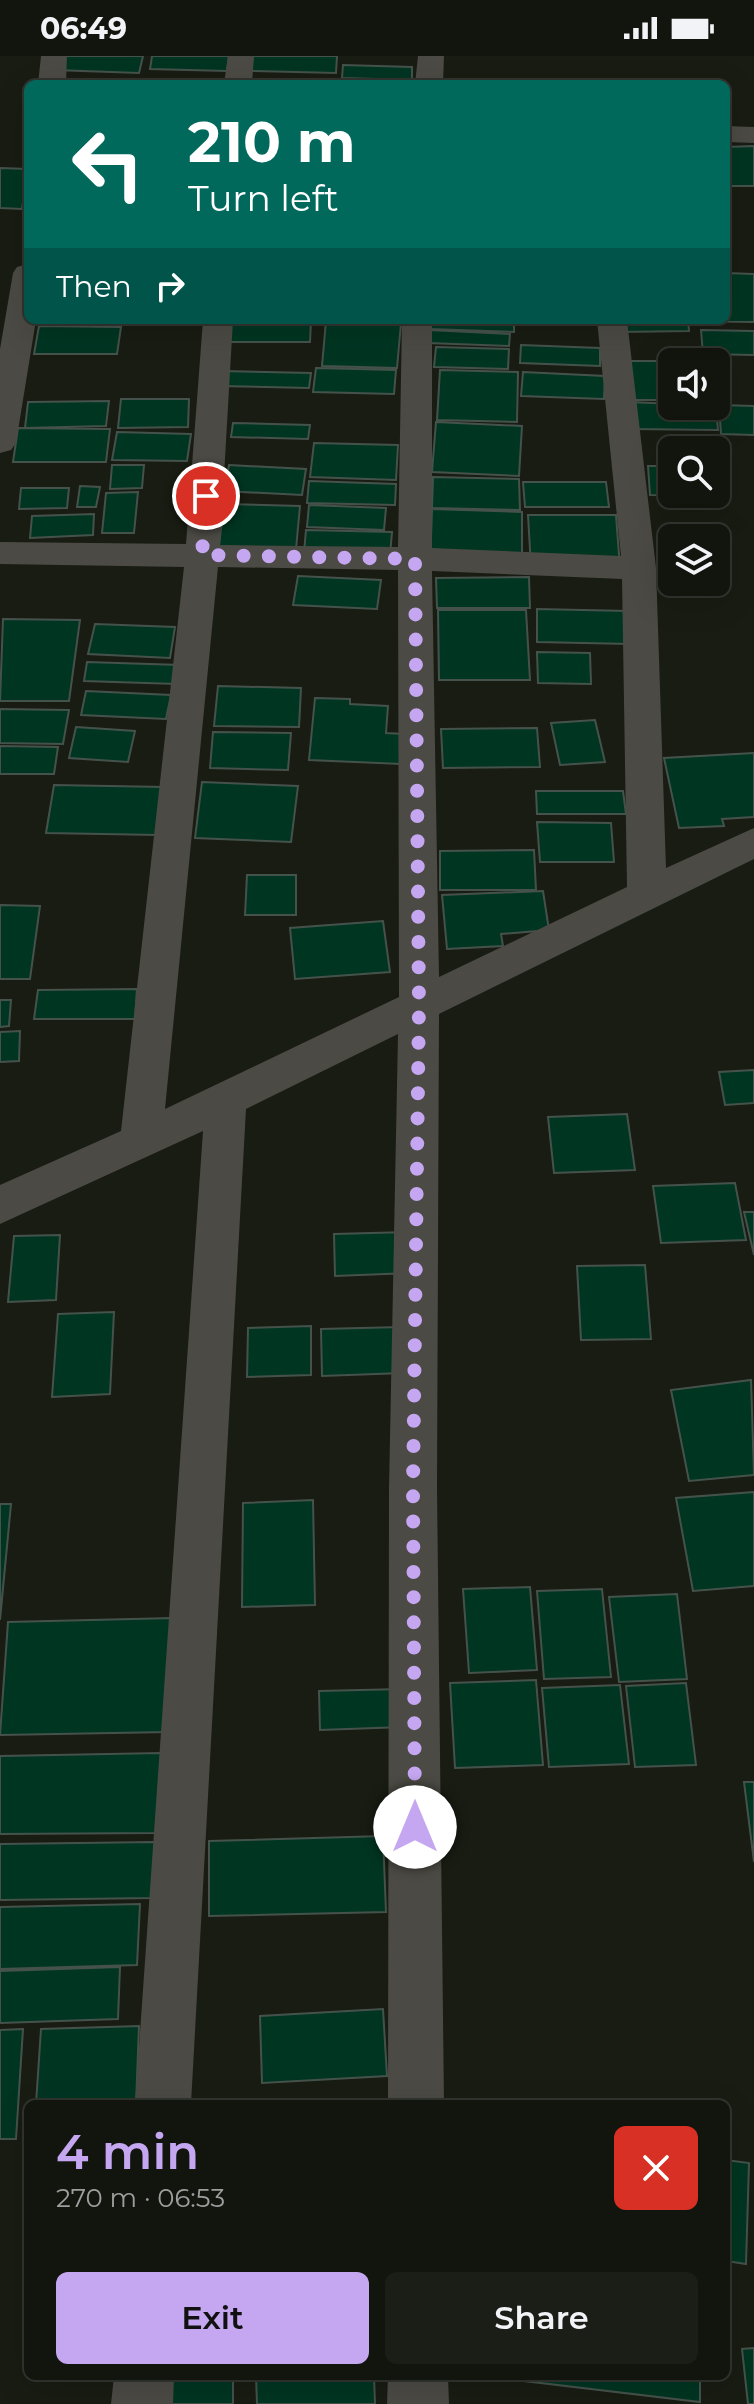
<!DOCTYPE html>
<html lang="en">
<head>
<meta charset="utf-8">
<style>
  :root { --surface:#12150e; --page:#1b1e17; --text:#f1f3f6; --muted:#9c9f9e; --line:#31342e; --accent:#c5a7f1 }
  body { margin:0; font-family:Montserrat,sans-serif; background:var(--page); color:var(--text); height:100vh; display:flex; flex-direction:column; font-size:30px; white-space:nowrap }
  * { box-sizing:border-box; margin:0 }
  p { font-size:26px; color:var(--muted) }
  .icon { flex:none; width:44px; height:44px; fill:none; stroke:currentColor; stroke-width:2; stroke-linecap:round; stroke-linejoin:round }
  .map { position:relative; flex:1; overflow:hidden }
  .details { position:absolute; left:24px; top:2044px; width:706px; height:280px; display:flex; flex-direction:column; background:var(--surface); border-radius:12px; box-shadow:0 8px 32px #0002,0 0 0 2px var(--line) }
  .details>* { flex:none }
  .guide { position:absolute; left:24px; top:24px; width:706px; height:244px; border-radius:12px; box-shadow:0 8px 32px #0002,0 0 0 2px var(--line); background:#00695c; color:#fff; overflow:hidden }
  .tools { position:absolute; left:658px; top:292px; display:grid; gap:16px }
  .tools a { display:grid; place-items:center; width:72px; height:72px; border-radius:12px; background:var(--surface); box-shadow:0 8px 32px #0002,0 0 0 2px var(--line); font-size:40px }
  .pin { position:absolute; display:grid; place-items:center; width:68px; height:68px; color:#fff; margin:-34px; border:4px solid #fff; border-radius:50%; box-shadow:0 2px 8px #0007 }
  .me { position:absolute; width:88px; margin:-44px; rotate:0deg; stroke-linejoin:round; filter:drop-shadow(0 0 6px #0008) }
  .turn { display:flex; align-items:center; gap:28px; height:168px; padding:0 32px; font-size:36px }
  .turn .icon { width:104px; height:104px; stroke-width:2.5 }
  .turn b { display:block; font-size:56px; line-height:68px }
  .then { display:flex; align-items:center; height:76px; padding:0 32px; background:#0003; gap:16px; font-size:30px }
  .round { display:grid; place-items:center; flex:none; width:84px; height:84px; border-radius:12px; background:var(--page) }
  .head { display:flex; align-items:center; justify-content:space-between; height:136px; padding:0 32px }
  h1 { font-size:48px; font-weight:600; line-height:60px; color:var(--accent) }
  .action { display:flex; gap:16px; margin-top:auto; padding:16px 32px }
  .action a { flex:1; height:92px; border-radius:12px; background:var(--accent); color:#111; font-size:32px; font-weight:600; line-height:92px; text-align:center }
  .action a+a { background:var(--page); color:var(--text) }
  .status { display:flex; justify-content:space-between; align-items:center; height:56px; padding:0 40px; background:var(--surface); direction:ltr }
  .status svg { height:22px; fill:currentColor }
  .map>svg:first-child { display:block }
  .building { fill:#003522; stroke:#45524b; stroke-width:2 }
  .lines { fill:none; stroke-linecap:round; stroke-linejoin:round }
  .street { fill:#4b4a44; fill-rule:evenodd }
  .route { stroke:#c5a7f1; stroke-width:14; stroke-dasharray:0 25.2 }
</style>
</head>
<body>
<div class="status"><b>06:49</b><svg viewBox="0 0 49 12"><path d="M0 12V9h3v3zM5 12V6h3v6zM10 12V3h3v9zM15 12V0h3v12zM26 1h20v11H26zM47 4h2v5h-2z"/></svg></div>
<div class="map">
<svg width="754" height="2348" viewBox="0 0 754 2348">
  <rect width="100%" height="100%" fill="#181c12"/>
  <!-- building -->
  <path class="building" d="M59,0H143L139,17L55,14Z
    M152,0H229L227,15L150,13Z
    M253,0H337L336,17L251,15Z
    M343,9L412,11V24L342,22Z
    M264,23L317,24V28H263Z
    M754,90V130H726V91Z
    M0,112L28,113L22,153L0,152Z
    M726,217L754,218V266L692,265L726,264Z
    M231,264H311L310,286H229Z
    M430,264H514V276L430,273Z
    M615,264H688L689,275L617,276Z
    M326,265L401,267L397,312L322,310Z
    M39,270L121,271L117,298H34Z
    M429,274L510,278L509,290L428,287Z
    M701,274L754,275V299L703,298Z
    M521,289L600,292V310L520,307Z
    M436,291L509,293L508,313L434,311Z
    M622,305H686V306H672V344H626Z
    M316,312L396,314L394,338L313,336Z
    M440,314L518,316L517,366L437,364Z
    M221,315L311,317L309,332L219,330Z
    M523,316L605,320L604,343L521,340Z
    M121,343H189L188,371L118,372Z
    M109,345L106,370L25,372L28,346Z
    M630,346L716,350L718,374L632,373Z
    M719,349L754,350V379L721,378Z
    M436,366L522,370L519,420L432,416Z
    M233,367L310,369L308,383L231,381Z
    M18,372L110,373L106,406H13Z
    M117,376L191,378L187,405L112,404Z
    M314,387L398,389L396,424L310,421Z
    M112,409H144L142,432L110,433Z
    M229,409L306,413L302,439L224,435Z
    M648,410H672V438H716V411H728L731,440L650,439Z
    M433,421L519,423L520,454L432,452Z
    M309,425L396,428L395,449L307,447Z
    M523,426H606L609,451H525Z
    M80,430L100,431L96,451H77Z
    M21,432H69L67,452L19,453Z
    M138,436L134,477H102L106,437Z
    M224,448L300,450L296,493L219,490Z
    M309,449L386,452L384,474L307,471Z
    M432,453L522,456V513L430,510Z
    M94,458L93,479L30,482L32,460Z
    M528,459H616L620,512L531,511Z
    M306,474L392,476L390,499L304,497Z
    M298,520L381,524L377,553L293,549Z
    M529,521L530,552H437L436,522Z
    M537,553L628,555L630,588L537,586Z
    M438,554H526L530,624H439Z
    M3,563L80,564L69,645H0Z
    M95,568L175,571L170,602L88,598Z
    M537,596L590,597L591,628L538,627Z
    M87,606L180,609L177,628L84,625Z
    M218,630L301,632L299,671L214,670Z
    M86,635L171,639L166,663L81,659Z
    M315,642L350,643V648L388,650L386,677L404,678L401,708L309,704Z
    M0,653L69,654L63,688L0,687Z
    M595,664L605,706L560,709L551,667Z
    M76,671L135,675L128,706L69,702Z
    M537,672L540,711L443,712L441,673Z
    M213,676L291,677L288,714L210,712Z
    M0,690L58,691L54,718H0Z
    M754,697V761L722,763L724,770L679,772L664,702Z
    M202,726L298,730L291,786L195,782Z
    M54,729L164,731L158,779L46,777Z
    M536,735H623L626,758H537Z
    M537,766L611,767L614,806H540Z
    M534,794L536,834H440V795Z
    M247,819H296V859H245Z
    M543,835L549,874L501,878L503,890L447,893L442,839Z
    M0,849L40,850L30,923H0Z
    M383,865L390,916L295,923L290,872Z
    M137,933L135,963H34L38,934Z
    M0,944H11L9,970L0,971Z
    M20,975L19,1005L0,1006V976Z
    M754,1014V1047L725,1049L719,1016Z
    M627,1058L635,1114L554,1117L548,1061Z
    M735,1127L746,1184L661,1187L653,1130Z
    M744,1156H754V1199Z
    M408,1176L410,1217L335,1220L334,1178Z
    M60,1179L56,1244L8,1246L14,1180Z
    M645,1209L651,1283L581,1284L577,1210Z
    M114,1256L110,1338L52,1341L58,1258Z
    M311,1270V1319L247,1321L248,1272Z
    M401,1271L403,1317L322,1320L321,1273Z
    M751,1324L754,1419L689,1425L671,1334Z
    M754,1436V1530L693,1535L676,1442Z
    M313,1444L315,1549L242,1551L243,1447Z
    M0,1448H11L0,1564Z
    M530,1531L537,1614L469,1617L463,1533Z
    M602,1533L611,1621L544,1623L537,1535Z
    M677,1538L687,1623L619,1626L609,1541Z
    M173,1562L169,1676L0,1679L8,1566Z
    M536,1624L543,1709L455,1712L450,1627Z
    M686,1627L696,1709L635,1711L626,1630Z
    M620,1629L629,1708L549,1711L542,1632Z
    M402,1633L403,1671L320,1674L319,1635Z
    M161,1697L157,1777L0,1778V1700Z
    M744,1726H754V1806Z
    M383,1780L386,1856L209,1860V1785Z
    M155,1786L153,1842L0,1844V1788Z
    M140,1848L137,1909L0,1913V1851Z
    M120,1911L118,1963L0,1967V1915Z
    M383,1953L387,2020L262,2027L260,1960Z
    M139,1970L136,2048H36L41,1973Z
    M23,1973L16,2083H0V1974Z
    M726,2104L749,2107L746,2208L726,2205Z
    M754,2292V2348H748L742,2293Z
    M152,2320H233V2348H151Z
    M256,2320H374L375,2348H257Z
    M516,2320H700V2346L516,2324Z"/>
  <g class="lines">
    <!-- street -->
    <path class="street" d="M41,0H67L66,28H38Z
      M228,0H254L252,28H224Z
      M418,0H444L443,28H415Z
      M726,70L754,71V87L726,86Z
      M28,208V264H36L16,387L11,394L0,397V293L13,217L17,211Z
      M203,264H233L220,489L398,491L402,264H432V492L621,500L597,264H627L656,512L666,812L754,772V803L439,958L437,1432L444,2048H388L389,1432L398,978L246,1053L191,2048H135L203,1075L0,1168V1129L121,1075L184,511L0,508V486L186,488ZM218,511L398,514L399,941L165,1053ZM432,515L622,523L627,831L439,921Z
      M114,2320H174L173,2348H111Z
      M388,2320H448L449,2348H387Z"/>
  </g>
  <g class="lines">
    <!-- route -->
    <path class="route" d="M206,440L202,499L415,503L419,949L413,1432L415,1771"/>
  </g>
</svg>
<div class="tools">
<a><svg class="icon" aria-label="sound" viewBox="0 0 24 24"><path d="M4 9h4l5-4v14l-5-4H4zM17 9q2 3 0 6"/></svg></a>
<a><svg class="icon" aria-label="search" viewBox="0 0 24 24"><circle cx="10" cy="10" r="6"/><path d="M15 15l6 6"/></svg></a>
<a><svg class="icon" aria-label="layers" viewBox="0 0 24 24"><path d="M12 4l9 5-9 5-9-5zM3 14l9 5 9-5"/></svg></a>
</div>
<div class="pin" style="left:206px;top:440px;background:#d93025"><svg class="icon" aria-label="arrive" viewBox="0 0 24 24"><path d="M6 21V4h12l-3 4 3 4H6"/></svg></div>
<svg class="me" style="left:415px;top:1771px" viewBox="-20 -20 40 40"><circle r="19" fill="#fff"/><path d="M0-13L10 11 0 6-10 11z" fill="#c5a7f1"/></svg>
<div class="guide">
<div class="turn"><svg class="icon" aria-label="left" viewBox="0 0 24 24"><path d="M17 20v-9H6M10 6l-5 5 5 5"/></svg><div><b>210 m</b>Turn left</div></div>
<div class="then">Then<svg class="icon" aria-label="right" viewBox="0 0 24 24"><path d="M7 20v-9h11M14 6l5 5-5 5"/></svg></div>
</div>
<section class="details">
<div class="head"><div><h1>4 min</h1><p>270 m · 06:53</p></div><a class="round" style="background:#d93025;color:#fff"><svg class="icon" aria-label="close" viewBox="0 0 24 24"><path d="M6 6l12 12M18 6L6 18"/></svg></a></div>
<div class="action"><a>Exit</a><a>Share</a></div>
</section>
</div>
</body>
</html>
